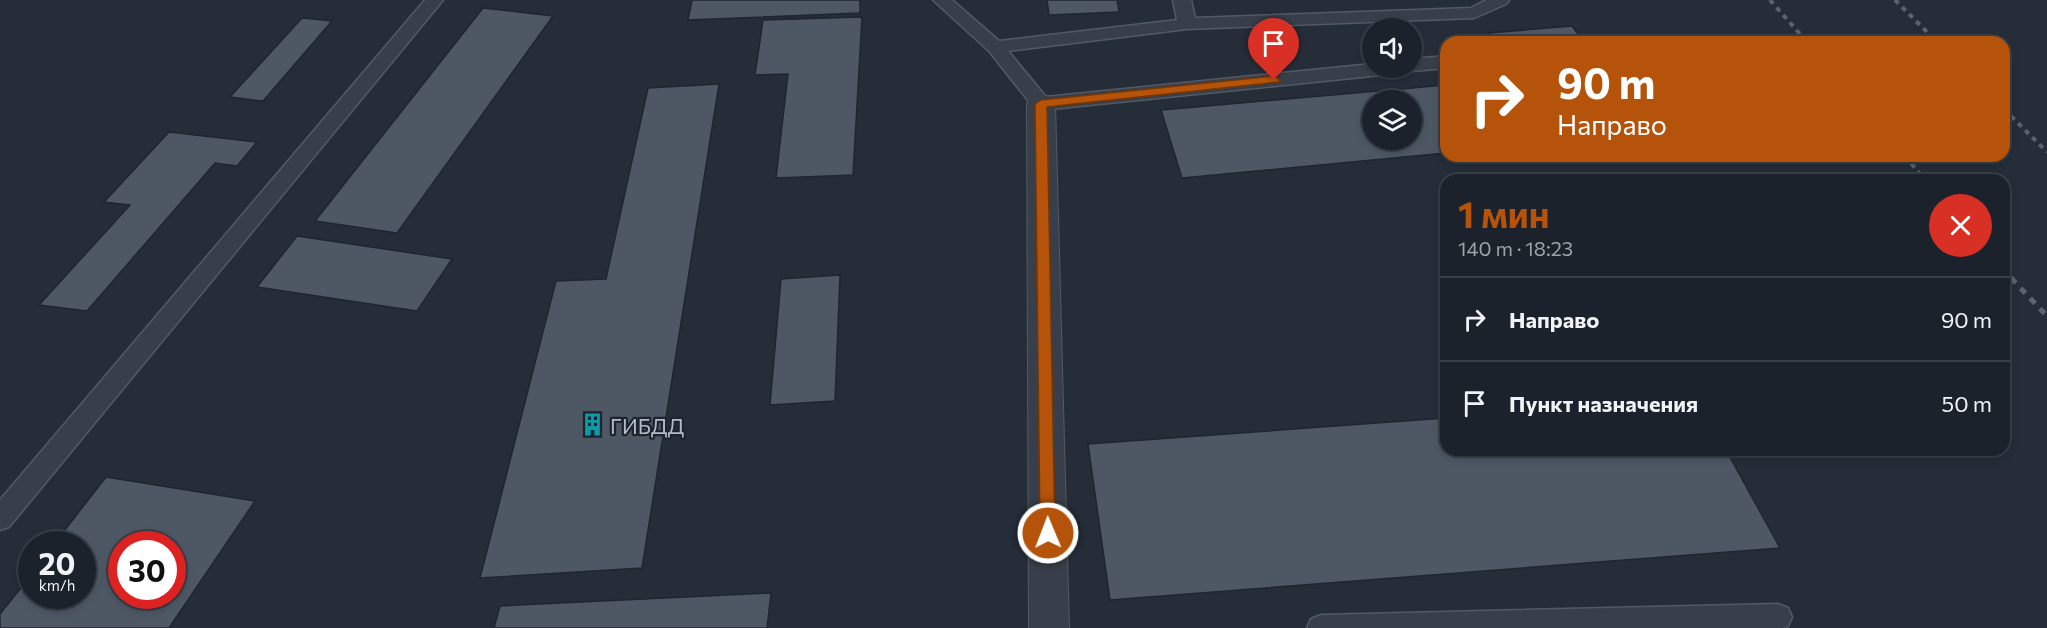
<!DOCTYPE html>
<html lang="ru">
<head>
<meta charset="utf-8">
<style>
  :root { --surface:#1c222b; --page:#252a33; --text:#f1f3f6; --muted:#a0a4a9; --line:#3a3f47; --accent:#b45309 }
  body { margin:0; font-family:Commissioner,sans-serif; background:var(--page); color:var(--text); height:100vh; display:flex; flex-direction:column; font-size:22px; white-space:nowrap }
  * { box-sizing:border-box; margin:0 }
  p { font-size:20px; color:var(--muted) }
  .icon { flex:none; width:33px; height:33px; fill:none; stroke:currentColor; stroke-width:2; stroke-linecap:round; stroke-linejoin:round }
  .map { position:relative; flex:1; overflow:hidden }
  .sheet { position:absolute; left:1440px; top:174px; width:570px; height:282px; display:flex; flex-direction:column; background:var(--surface); border-radius:18px; box-shadow:0 3px 9px #0003,0 0 0 2px var(--line) }
  .sheet>* { flex:none }
  .top-card { position:absolute; left:1440px; top:36px; width:570px; height:126px; border-radius:18px; box-shadow:0 3px 9px #0003,0 0 0 2px var(--line); background:#b45309; color:#fff; overflow:hidden }
  .fabs { position:absolute; left:1362px; top:18px; display:grid; gap:12px }
  .fabs a { display:grid; place-items:center; width:60px; height:60px; border-radius:50%; background:var(--surface); box-shadow:0 3px 9px #0003,0 0 0 2px var(--line); font-size:30px }
  .speed { position:absolute; left:18px; top:531px; display:flex; gap:12px; font-size:30px; font-weight:700; text-align:center }
  .speed>* { display:grid; place-content:center; width:78px; height:78px; border-radius:50%; background:var(--surface); box-shadow:0 3px 9px #0003,0 0 0 2px var(--line); line-height:1 }
  .speed small { font-size:15px; font-weight:400 }
  .speed .limit { border:9px solid #d22; background:#fff; color:#111 }
  .pin { position:absolute; display:grid; place-items:center; width:51px; height:51px; color:#fff; margin:-62px -26px; border-radius:50% 50% 50% 0; rotate:-45deg; box-shadow:0 0 6px #0007 }
  .pin .icon { rotate:45deg }
  .me { position:absolute; width:66px; margin:-33px; rotate:359deg; stroke-linejoin:round; filter:drop-shadow(0 0 4px #0008) }
  .turn { display:flex; align-items:center; gap:21px; height:126px; padding:0 18px; font-size:27px }
  .turn .icon { width:78px; height:78px; stroke-width:2.5 }
  .turn b { display:block; font-size:42px; line-height:51px }
  .round { display:grid; place-items:center; flex:none; width:63px; height:63px; border-radius:32px; background:var(--page) }
  .overview { display:flex; align-items:center; justify-content:space-between; height:102px; padding:0 18px }
  h1 { font-size:36px; font-weight:700; line-height:45px; color:var(--accent) }
  ul { padding:0; list-style:none }
  li { display:flex; align-items:center; gap:18px; height:84px; padding:0 18px; border-top:2px solid var(--line) }
  li div { flex:1 }
  li b { display:block; font-size:22px }
  li em { font-style:normal }
  .map>svg:first-child { display:block }
  .building { fill:#4e5865; stroke:#1f2630; stroke-width:1.5; fill-rule:evenodd }
  .lines { fill:none; stroke-linecap:round; stroke-linejoin:round }
  .lane-casing { stroke:#535a64; stroke-width:3 }
  .street-casing { stroke:#535a64; stroke-width:2 }
  .lane { fill:#383f4a; fill-rule:evenodd }
  .street { fill:#383f4a; fill-rule:evenodd }
  .rail-far1 { stroke:#5b6370; stroke-width:4; stroke-dasharray:5 5; stroke-linecap:butt }
  .rail { stroke:#5b6370; stroke-width:5; stroke-dasharray:7 7; stroke-linecap:butt }
  .route { fill:#b45309; stroke:#753606; stroke-width:1.5 }
  .labels { text-anchor:middle; dominant-baseline:central; stroke-width:4.5; stroke-linejoin:round; paint-order:stroke }
  .poi-label { font-size:21px; fill:#b4bac5; stroke:#1d242e; text-anchor:start }
</style>
</head>
<body>
<div class="map">
<svg width="2047" height="628" viewBox="0 0 2047 628">
  <rect width="100%" height="100%" fill="#252d39"/>
  <!-- building -->
  <path class="building" d="M692,0H860V13L688,20Z
    M1047,0H1117L1119,12L1049,15Z
    M483,8L553,16L397,233L315,221Z
    M862,17L853,175L776,178L788,74L755,75L763,20Z
    M302,18L332,21L263,101L230,97Z
    M1572,26L1584,42H1495L1489,33Z
    M719,84L642,568L480,578L556,281L606,279L648,88Z
    M1446,85V153L1182,178L1161,110ZM1372,100H1412V140H1372Z
    M169,132L257,142L237,166L215,163L87,311L39,305L130,205L104,202Z
    M297,236L452,259L417,311L257,287Z
    M840,275L835,401L770,405L781,279Z
    M1446,418V450H1726L1780,548L1110,600L1088,444Z
    M106,477L255,501L169,628H0V614L32,574V596H82V544H54ZM122,544H172V596H122Z
    M771,593L767,628H494L500,606Z"/>
  <g class="lines">
    <defs>
      <path id="lane" d="M425,0H443L9,527L0,530V500Z
        M933,0H952L999,41L1177,20L1173,0H1191L1195,18L1471,8L1486,0H1509L1506,4L1474,18L1187,29L1008,51L1046,97L1372,64V68H1400L1398,72L1391,74L1041,110L1034,108L989,51Z
        M1446,56V68L1412,71L1404,68H1412V59Z
        M1778,604L1788,608L1792,617L1788,626L1783,628H1307L1311,619L1321,615Z"/>
      <path id="street" d="M1041,95L1051,97L1055,104L1069,628H1029L1027,104L1031,97Z"/>
    </defs>
    <!-- lane casing -->
    <use href="#lane" class="lane-casing"/>
    <!-- street casing -->
    <use href="#street" class="street-casing"/>
    <!-- lane -->
    <use href="#lane" class="lane"/>
    <!-- street -->
    <use href="#street" class="street"/>
    <!-- rail-far1 -->
    <path class="rail-far1" d="M1770,0L1807,42
      M1895,0L1937,42
      M2004,109L2047,152
      M1905,156L1925,180
      M2004,270L2013,279"/>
    <!-- rail -->
    <path class="rail" d="M2011,278L2047,316"/>
  </g>
  <!-- route -->
  <path class="route" d="M1274,76L1280,80L1278,82L1047,107L1055,533L1053,538L1048,540L1042,538L1040,533L1035,104L1041,100Z"/>
  <!-- icons -->
  <defs>
    <symbol id="building-bare" viewBox="-9 -9 18 18"><path d="M-4-6H4V6H1V3H-1V6H-4ZM-2.5-4.3h1.7v1.8h-1.7ZM.8-4.3h1.7v1.8H.8ZM-2.5-1h1.7V.8h-1.7ZM.8-1h1.7V.8H.8Z" fill="#0f9aa8" stroke="#1d242e" stroke-width="2.5" paint-order="stroke"/></symbol>
  </defs>
  <g fill-rule="evenodd">
    <use href="#building-bare" x="576" y="408" width="33" height="33"/>
  </g>
  <g class="labels">
    <!-- poi labels -->
    <g class="poi-label">
      <text x="610" y="425">ГИБДД</text>
    </g>
  </g>
</svg>
<div class="fabs">
<a><svg class="icon" aria-label="sound" viewBox="0 0 24 24"><path d="M4 9h4l5-4v14l-5-4H4zM17 9q2 3 0 6"/></svg></a>
<a><svg class="icon" aria-label="layers" viewBox="0 0 24 24"><path d="M12 4l9 5-9 5-9-5zM3 14l9 5 9-5"/></svg></a>
</div>
<div class="speed"><div>20<small>km/h</small></div><div class="limit">30</div></div>
<div class="pin" style="left:1274px;top:80px;background:#d93025"><svg class="icon" aria-label="arrive" viewBox="0 0 24 24"><path d="M6 21V4h12l-3 4 3 4H6"/></svg></div>
<svg class="me" style="left:1048px;top:533px" viewBox="-20 -20 40 40"><circle r="17" fill="#b45309" stroke="#fff" stroke-width="3"/><path d="M0-11L8 9 0 5-8 9z" fill="#fff"/></svg>
<div class="top-card">
<div class="turn"><svg class="icon" aria-label="right" viewBox="0 0 24 24"><path d="M7 20v-9h11M14 6l5 5-5 5"/></svg><div><b>90 m</b>Направо</div></div>
</div>
<section class="sheet">
<div class="overview"><div><h1>1 мин</h1><p>140 m · 18:23</p></div><a class="round" style="background:#d93025;color:#fff"><svg class="icon" aria-label="close" viewBox="0 0 24 24"><path d="M6 6l12 12M18 6L6 18"/></svg></a></div>
<ul>
<li><svg class="icon" aria-label="right" viewBox="0 0 24 24"><path d="M7 20v-9h11M14 6l5 5-5 5"/></svg><div><b>Направо</b></div><em>90 m</em></li>
<li><svg class="icon" aria-label="arrive" viewBox="0 0 24 24"><path d="M6 21V4h12l-3 4 3 4H6"/></svg><div><b>Пункт назначения</b></div><em>50 m</em></li>
</ul>
</section>
</div>
</body>
</html>
